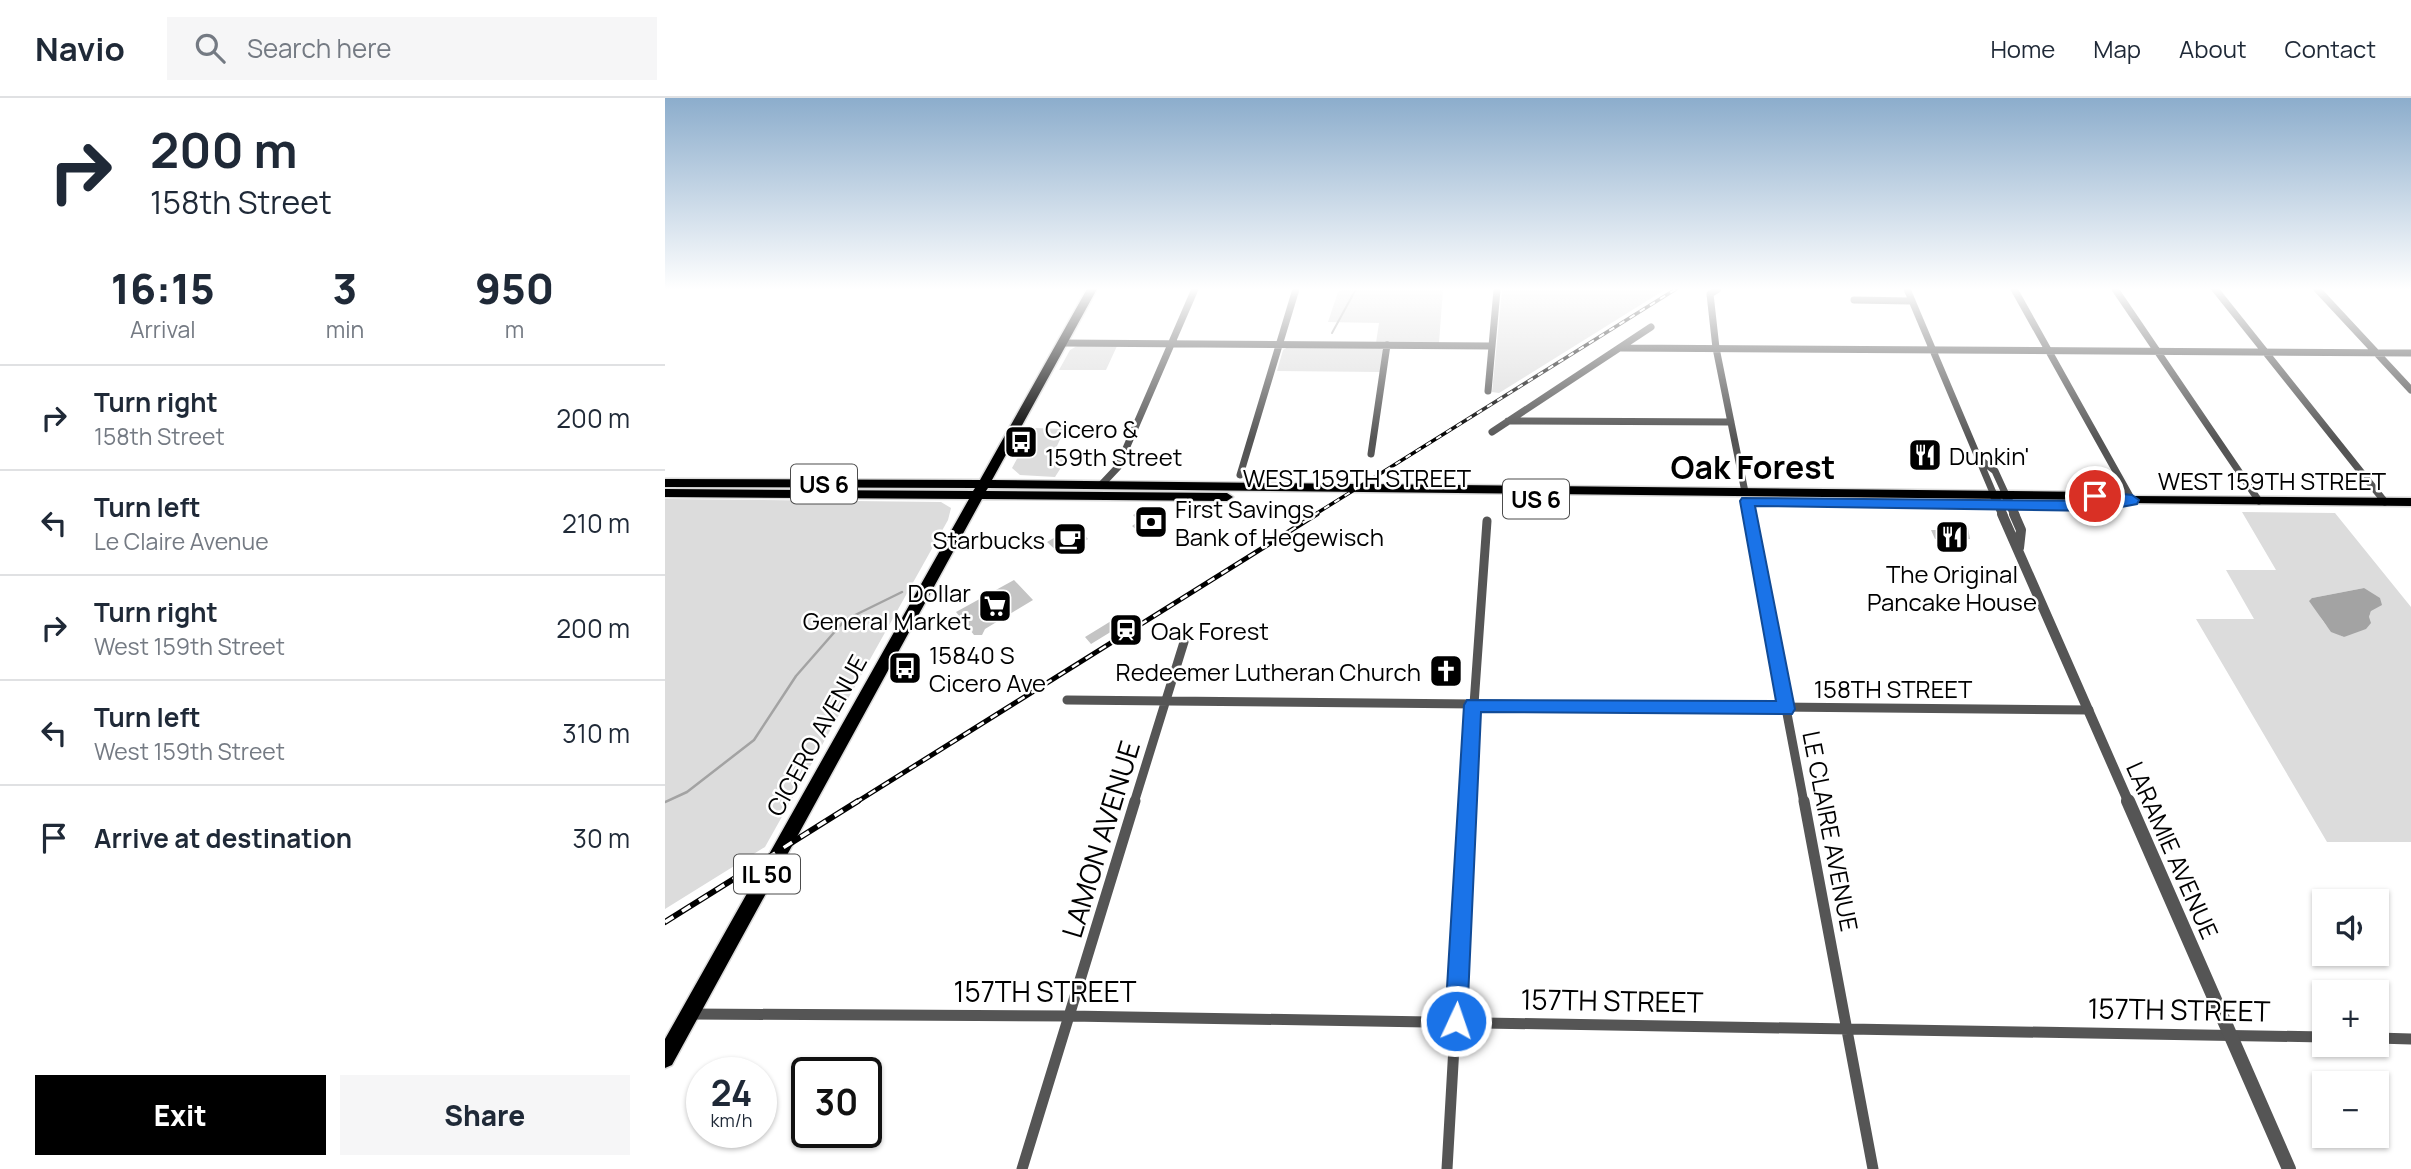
<!DOCTYPE html>
<html lang="en">
<head>
<meta charset="utf-8">
<style>
  :root { --surface:#fff; --page:#f6f6f7; --text:#1f2937; --muted:#747a83; --line:#e0e1e3; --accent:#000 }
  body { margin:0; font-family:Manrope,sans-serif; background:var(--page); color:var(--text); height:100vh; display:flex; flex-direction:column; font-size:26px; white-space:nowrap }
  * { box-sizing:border-box; margin:0 }
  p { font-size:23px; color:var(--muted) }
  .icon { flex:none; width:38px; height:38px; fill:none; stroke:currentColor; stroke-width:2; stroke-linecap:round; stroke-linejoin:round }
  .map { position:relative; flex:1; overflow:hidden }
  .details { display:flex; flex-direction:column; background:var(--surface); width:665px }
  .details>* { flex:none }
  .top-card { background:#fff; color:var(--text); overflow:hidden }
  .controls { position:absolute; left:1647px; top:791px; display:grid; gap:14px }
  .controls a { display:grid; place-items:center; width:77px; height:77px; border-radius:0px; background:var(--surface); box-shadow:0 2px 5px #0004; font-size:35px }
  .speed { position:absolute; left:21px; top:959px; display:flex; gap:14px; font-size:35px; font-weight:700; text-align:center }
  .speed>* { display:grid; place-content:center; width:91px; height:91px; border-radius:50%; background:var(--surface); box-shadow:0 2px 5px #0004; line-height:1 }
  .speed small { font-size:18px; font-weight:400 }
  .speed .limit { border:4px solid #111; border-radius:10px; background:#fff; color:#111 }
  .pin { position:absolute; display:grid; place-items:center; width:60px; height:60px; color:#fff; margin:-30px; border:4px solid #fff; border-radius:50%; box-shadow:0 2px 7px #0007 }
  .me { position:absolute; width:77px; margin:-38px; rotate:3deg; stroke-linejoin:round; filter:drop-shadow(0 0 5px #0008) }
  .turn { display:flex; align-items:center; gap:24px; height:147px; padding:0 35px; font-size:32px }
  .turn .icon { width:91px; height:91px; stroke-width:2.5 }
  .turn b { display:block; font-size:49px; line-height:60px }
  .eta { display:flex; justify-content:space-evenly; align-items:center; height:119px; text-align:center }
  .eta b { font-size:42px; font-weight:800; line-height:49px }
  .action { display:flex; gap:14px; margin-top:auto; padding:14px 35px }
  .action a { flex:1; height:80px; border-radius:0px; background:var(--accent); color:#fff; font-size:28px; font-weight:800; line-height:80px; text-align:center }
  .action a+a { background:var(--page); color:var(--text) }
  ul { padding:0; list-style:none }
  li { display:flex; align-items:center; gap:21px; height:105px; padding:0 35px; border-top:2px solid var(--line) }
  li div { flex:1 }
  li b { display:block; font-size:26px }
  li em { font-style:normal }
  header { display:flex; align-items:center; gap:42px; box-sizing:border-box; height:98px; padding:0 35px; background:var(--surface); border-bottom:2px solid var(--line) }
  header strong { font-size:33px }
  nav { display:flex; gap:38px; margin-inline-start:auto; font-size:24px }
  .search { width:490px; height:63px; background:var(--page); display:flex; align-items:center; gap:18px; box-sizing:border-box; padding:0 24px; border-radius:0px; color:var(--muted); font-size:26px }
  main { display:flex; flex:1; min-height:0 }
  .map>svg:first-child { display:block }
  .green { fill:#dcdcdc; fill-rule:evenodd }
  .water { fill:#a3a3a3 }
  .lines { fill:none; stroke-linecap:round; stroke-linejoin:round }
  .stream-far1 { stroke:#a3a3a3; stroke-width:2 }
  .stream { stroke:#a3a3a3; stroke-width:2.5 }
  .building { fill:#c4c4c4 }
  .primary-casing { stroke:#dbdbdb; stroke-width:3 }
  .minor-far2 { stroke:#555; stroke-width:7 }
  .minor-far1 { stroke:#555; stroke-width:9 }
  .minor { stroke:#555; stroke-width:11 }
  .tertiary-far2 { stroke:#555; stroke-width:9 }
  .tertiary-far1 { stroke:#555; stroke-width:10 }
  .tertiary { stroke:#555; stroke-width:14 }
  .primary { fill:#000; fill-rule:evenodd }
  .rail-far2-casing { stroke:#000; stroke-width:3.5 }
  .rail-far1-casing { stroke:#000; stroke-width:5 }
  .rail-casing { stroke:#000; stroke-width:6 }
  .rail-far2 { stroke:#fff; stroke-width:2; stroke-dasharray:6; stroke-linecap:butt }
  .rail-far1 { stroke:#fff; stroke-width:2.5; stroke-dasharray:8; stroke-linecap:butt }
  .rail { stroke:#fff; stroke-width:3.5; stroke-dasharray:10; stroke-linecap:butt }
  .route { fill:#1a73e8; stroke:#114b97; stroke-width:2 }
  .labels { text-anchor:middle; dominant-baseline:central; stroke-width:5; stroke-linejoin:round; paint-order:stroke }
  .shield { fill:#fff; stroke:#4c4c4c; stroke-width:2 }
  .shield-label { font-size:23px; font-weight:bold; fill:#000 }
  .poi-label { font-size:24px; fill:#000; stroke:#fff; text-anchor:start }
  .street-label { font-size:24px; fill:#000; stroke:#fff }
  .near-street-label { font-size:28px; fill:#000; stroke:#fff }
  .district-label { font-size:32px; font-weight:bold; fill:#000; stroke:#fff }
</style>
</head>
<body>
<header>
<strong>Navio</strong>
<div class="search"><svg class="icon" aria-label="search" viewBox="0 0 24 24"><circle cx="10" cy="10" r="6"/><path d="M15 15l6 6"/></svg>Search here</div>
<nav><a>Home</a><a>Map</a><a>About</a><a>Contact</a></nav>
</header>
<main>
<section class="details">
<div class="top-card">
<div class="turn"><svg class="icon" aria-label="right" viewBox="0 0 24 24"><path d="M7 20v-9h11M14 6l5 5-5 5"/></svg><div><b>200 m</b>158th Street</div></div>
</div>
<div class="eta">
<div><b>16:15</b><p>Arrival</p></div>
<div><b>3</b><p>min</p></div>
<div><b>950</b><p>m</p></div>
</div>
<ul>
<li><svg class="icon" aria-label="right" viewBox="0 0 24 24"><path d="M7 20v-9h11M14 6l5 5-5 5"/></svg><div><b>Turn right</b><p>158th Street</p></div><em>200 m</em></li>
<li><svg class="icon" aria-label="left" viewBox="0 0 24 24"><path d="M17 20v-9H6M10 6l-5 5 5 5"/></svg><div><b>Turn left</b><p>Le Claire Avenue</p></div><em>210 m</em></li>
<li><svg class="icon" aria-label="right" viewBox="0 0 24 24"><path d="M7 20v-9h11M14 6l5 5-5 5"/></svg><div><b>Turn right</b><p>West 159th Street</p></div><em>200 m</em></li>
<li><svg class="icon" aria-label="left" viewBox="0 0 24 24"><path d="M17 20v-9H6M10 6l-5 5 5 5"/></svg><div><b>Turn left</b><p>West 159th Street</p></div><em>310 m</em></li>
<li><svg class="icon" aria-label="arrive" viewBox="0 0 24 24"><path d="M6 21V4h12l-3 4 3 4H6"/></svg><div><b>Arrive at destination</b></div><em>30 m</em></li>
</ul>
<div class="action"><a>Exit</a><a>Share</a></div>
</section>
<div class="map">
<svg width="1746" height="1071" viewBox="0 0 1746 1071">
  <rect width="100%" height="100%" fill="#fff"/>
  <!-- green -->
  <path class="green" d="M681,191H778L774,245H711L714,225L663,224L673,194Z
    M826,191H1001L834,295L827,294L837,193Z
    M412,248H452L441,272H394L405,252Z
    M623,249H713L718,252L716,274L612,273L618,252Z
    M369,330L400,331L391,350L393,354L404,357L390,379L355,377L347,370Z
    M0,401L276,404L286,410L283,422L100,749L0,811Z
    M1577,414L1670,415L1746,509V744H1662L1531,521H1589L1561,472H1611ZM1699,490L1706,513L1704,519L1679,539C1659,531 1655,519 1647,500Z"/>
  <!-- water -->
  <path class="water" d="M1699,490L1715,500L1717,507L1706,513L1704,519L1706,525L1701,531L1679,539L1666,534L1644,503L1647,500Z"/>
  <g class="lines">
    <!-- stream-far1 -->
    <path class="stream-far1" d="M667,235L691,191"/>
    <!-- stream -->
    <path class="stream" d="M0,704L22,694L89,642L131,578L180,522L237,494"/>
  </g>
  <!-- building -->
  <path class="building" d="M1246,346H1264L1273,369H1255Z
    M480,410L502,425L479,438L467,428L474,423L468,417Z
    M411,427L423,441L396,457L382,444Z
    M1273,430H1303L1305,441H1270L1266,432H1273Z
    M349,482L368,502L320,531L317,537H309L291,514Z
    M451,520L457,527L426,546L420,539Z"/>
  <g class="lines">
    <defs>
      <path id="primary" d="M422,191H432L327,382L1430,394L1467,398L1746,400V408L1460,405L1454,409L1435,412L1223,409L1217,405L1223,401L1438,403L1430,402L323,390L321,393L562,395L568,399L562,403L317,401L7,967L0,970V941L304,401L0,399V391L308,393L310,390L0,389V381L315,382Z"/>
    </defs>
    <!-- primary casing -->
    <use href="#primary" class="primary-casing"/>
    <!-- minor-far2 -->
    <path class="minor-far2" d="M1053,191L1045,196L1051,250L1080,394
      M1242,191L1329,397
      M1349,191L1467,402
      M1450,191L1594,403
      M1550,191L1720,404
      M1652,191L1746,292
      M1189,202L1247,203
      M398,245L827,248
      M956,250L1746,255
      M823,293L832,192
      M843,323L1066,324
      M827,334L986,229
      M706,356L722,247
      M1317,363L1330,373L1341,397
      M575,377L631,191
      M437,386L453,369L530,191
      M1082,403L1085,417"/>
    <!-- minor-far1 -->
    <path class="minor-far1" d="M1084,416L1139,705
      M402,602L1424,612
      M469,705L519,544
      M802,705L822,423"/>
    <!-- minor -->
    <path class="minor" d="M1139,703L1208,1071
      M26,916L405,918L1659,939
      M1712,940L1746,941
      M357,1071L470,703
      M782,1071L803,703"/>
    <!-- tertiary-far2 -->
    <path class="tertiary-far2" d="M1329,397L1338,417
      M1342,400L1350,417"/>
    <!-- tertiary-far1 -->
    <path class="tertiary-far1" d="M1337,416L1464,705
      M1349,416L1356,432L1354,450"/>
    <!-- tertiary -->
    <path class="tertiary" d="M1463,703L1624,1071"/>
    <!-- primary -->
    <use href="#primary" class="primary"/>
    <defs>
      <path id="rail-far2" d="M649,417L1011,191"/>
      <path id="rail-far1" d="M190,705L652,416"/>
      <path id="rail" d="M0,824L193,703"/>
    </defs>
    <!-- rail-far2 casing -->
    <use href="#rail-far2" class="rail-far2-casing"/>
    <!-- rail-far1 casing -->
    <use href="#rail-far1" class="rail-far1-casing"/>
    <!-- rail casing -->
    <use href="#rail" class="rail-casing"/>
    <!-- rail-far2 -->
    <use href="#rail-far2" class="rail-far2"/>
    <!-- rail-far1 -->
    <use href="#rail-far1" class="rail-far1"/>
    <!-- rail -->
    <use href="#rail" class="rail"/>
  </g>
  <!-- sky -->
  <linearGradient id="sky" x2="0" y2="1"><stop stop-color="#8cadcc"/><stop offset="0.56" stop-color="#fff"/><stop offset="1" stop-color="#fff" stop-opacity="0"/></linearGradient>
  <rect width="1746" height="341" fill="url(#sky)"/>
  <!-- route -->
  <path class="route" d="M1430,393L1467,397L1474,402L1472,406L1435,413L1090,408L1130,611L1127,616L816,614L802,923L798,930L791,934L784,930L780,923L799,607L802,602L1111,603L1075,403L1077,400L1437,403L1425,401V394Z"/>
  <!-- icons -->
  <defs>
    <symbol id="bus-square" viewBox="-11 -11 22 22"><rect x="-9" y="-9" width="18" height="18" rx="4" fill="#000" stroke="#fff"/><path d="M-5-6H5V4H4V6H2V4H-2V6H-4V4H-5ZM-3.5-4V0h7V-4ZM-3.5 1.2v1.5H-2V1.2ZM2 1.2v1.5H3.5V1.2Z" fill="#fff"/></symbol>
    <symbol id="restaurant-square" viewBox="-11 -11 22 22"><rect x="-9" y="-9" width="18" height="18" rx="4" fill="#000" stroke="#fff"/><path d="M-5-6h1v4h1v-4h1v4h1v-4h1v5L-1.5 .5V6h-2V.5L-5-1ZM5-6V6H3V1.5H1.5Q1.5-4 5-6Z" fill="#fff"/></symbol>
    <symbol id="bank-square" viewBox="-11 -11 22 22"><rect x="-9" y="-9" width="18" height="18" rx="4" fill="#000" stroke="#fff"/><path d="M-6-4H6V4H-6ZM0-2.3a2.3 2.3 0 1 0 0 4.6a2.3 2.3 0 1 0 0-4.6Z" fill="#fff"/></symbol>
    <symbol id="cafe-square" viewBox="-11 -11 22 22"><rect x="-9" y="-9" width="18" height="18" rx="4" fill="#000" stroke="#fff"/><path d="M-5.5-4.5H6V0H3Q3 3.5 0 3.5H-2.5Q-5.5 3.5-5.5 0ZM3-3.2v2h1.7v-2ZM-6 4.5H4V6H-6Z" fill="#fff"/></symbol>
    <symbol id="supermarket-square" viewBox="-11 -11 22 22"><rect x="-9" y="-9" width="18" height="18" rx="4" fill="#000" stroke="#fff"/><path d="M-6-5.5h2.5l.6 2H6L4.5 2H-2.5L-4.4-4H-6ZM-1.5 3.2a1.3 1.3 0 1 0 .1 0ZM3 3.2a1.3 1.3 0 1 0 .1 0Z" fill="#fff"/></symbol>
    <symbol id="station-square" viewBox="-11 -11 22 22"><rect x="-9" y="-9" width="18" height="18" rx="4" fill="#000" stroke="#fff"/><path d="M-3-6H3Q5-6 5-4V2Q5 4 3 4L4.5 6H3L1.5 4h-3L-3 6H-4.5L-3 4Q-5 4-5 2V-4Q-5-6-3-6ZM-3.5-4v3h7v-3ZM-3.5 1v1.5H-2V1ZM2 1v1.5H3.5V1Z" fill="#fff"/></symbol>
    <symbol id="church-square" viewBox="-11 -11 22 22"><rect x="-9" y="-9" width="18" height="18" rx="4" fill="#000" stroke="#fff"/><path d="M-1.2-6h2.4v3.5h3.3v2.4h-3.3V6h-2.4V-.1h-3.3v-2.4h3.3Z" fill="#fff"/></symbol>
  </defs>
  <g fill-rule="evenodd">
    <use href="#bus-square" x="337" y="325" width="38" height="38"/>
    <use href="#restaurant-square" x="1241" y="338" width="38" height="38"/>
    <use href="#bank-square" x="467" y="405" width="38" height="38"/>
    <use href="#restaurant-square" x="1268" y="420" width="38" height="38"/>
    <use href="#cafe-square" x="386" y="422" width="38" height="38"/>
    <use href="#supermarket-square" x="311" y="489" width="38" height="38"/>
    <use href="#station-square" x="442" y="513" width="38" height="38"/>
    <use href="#bus-square" x="221" y="551" width="38" height="38"/>
    <use href="#church-square" x="762" y="554" width="38" height="38"/>
  </g>
  <g class="labels">
    <!-- shield labels -->
    <g class="shield">
      <rect x="126" y="366.5" width="66" height="39" rx="5"/>
      <rect x="838" y="381.5" width="66" height="39" rx="5"/>
      <rect x="69" y="756.5" width="66" height="39" rx="5"/>
    </g>
    <g class="shield-label">
      <text x="159" y="386">US 6</text>
      <text x="871" y="401">US 6</text>
      <text x="102" y="776">IL 50</text>
    </g>
    <!-- poi labels -->
    <g class="poi-label">
      <text x="380" y="330">Cicero &amp;<tspan x="380" dy="28">159th Street</tspan></text>
      <text x="1284" y="357">Dunkin'</text>
      <text x="510" y="410">First Savings<tspan x="510" dy="28">Bank of Hegewisch</tspan></text>
      <text x="380" y="441" text-anchor="end">Starbucks</text>
      <text x="1287" y="475" text-anchor="middle">The Original<tspan x="1287" dy="28">Pancake House</tspan></text>
      <text x="306" y="494" text-anchor="end">Dollar<tspan x="306" dy="28">General Market</tspan></text>
      <text x="486" y="532">Oak Forest</text>
      <text x="264" y="556">15840 S<tspan x="264" dy="28">Cicero Ave</tspan></text>
      <text x="756" y="573" text-anchor="end">Redeemer Lutheran Church</text>
    </g>
    <!-- street labels -->
    <g class="street-label">
      <text x="692" y="379">WEST 159TH STREET</text>
      <text x="1607" y="382">WEST 159TH STREET</text>
      <text x="1228" y="590">158TH STREET</text>
      <text transform="translate(151 637) rotate(-61)">CICERO AVENUE</text>
      <text transform="translate(1166 733) rotate(79)">LE CLAIRE AVENUE</text>
      <text transform="translate(1508 752) rotate(66)">LARAMIE AVENUE</text>
    </g>
    <!-- near-street labels -->
    <g class="near-street-label">
      <text transform="translate(435 741) rotate(-73)">LAMON AVENUE</text>
      <text x="380" y="893">157TH STREET</text>
      <text transform="translate(947 902) rotate(1)">157TH STREET</text>
      <text transform="translate(1514 911) rotate(1)">157TH STREET</text>
    </g>
    <!-- district labels -->
    <g class="district-label">
      <text x="1088" y="369">Oak Forest</text>
    </g>
  </g>
</svg>
<div class="controls">
<a><svg class="icon" aria-label="sound" viewBox="0 0 24 24"><path d="M4 9h4l5-4v14l-5-4H4zM17 9q2 3 0 6"/></svg></a>
<a>+</a>
<a>−</a>
</div>
<div class="speed"><div>24<small>km/h</small></div><div class="limit">30</div></div>
<div class="pin" style="left:1430px;top:398px;background:#d93025"><svg class="icon" aria-label="arrive" viewBox="0 0 24 24"><path d="M6 21V4h12l-3 4 3 4H6"/></svg></div>
<svg class="me" style="left:791px;top:923px" viewBox="-20 -20 40 40"><circle r="17" fill="#1a73e8" stroke="#fff" stroke-width="3"/><path d="M0-11L8 9 0 5-8 9z" fill="#fff"/></svg>
</div>
</main>
</body>
</html>
